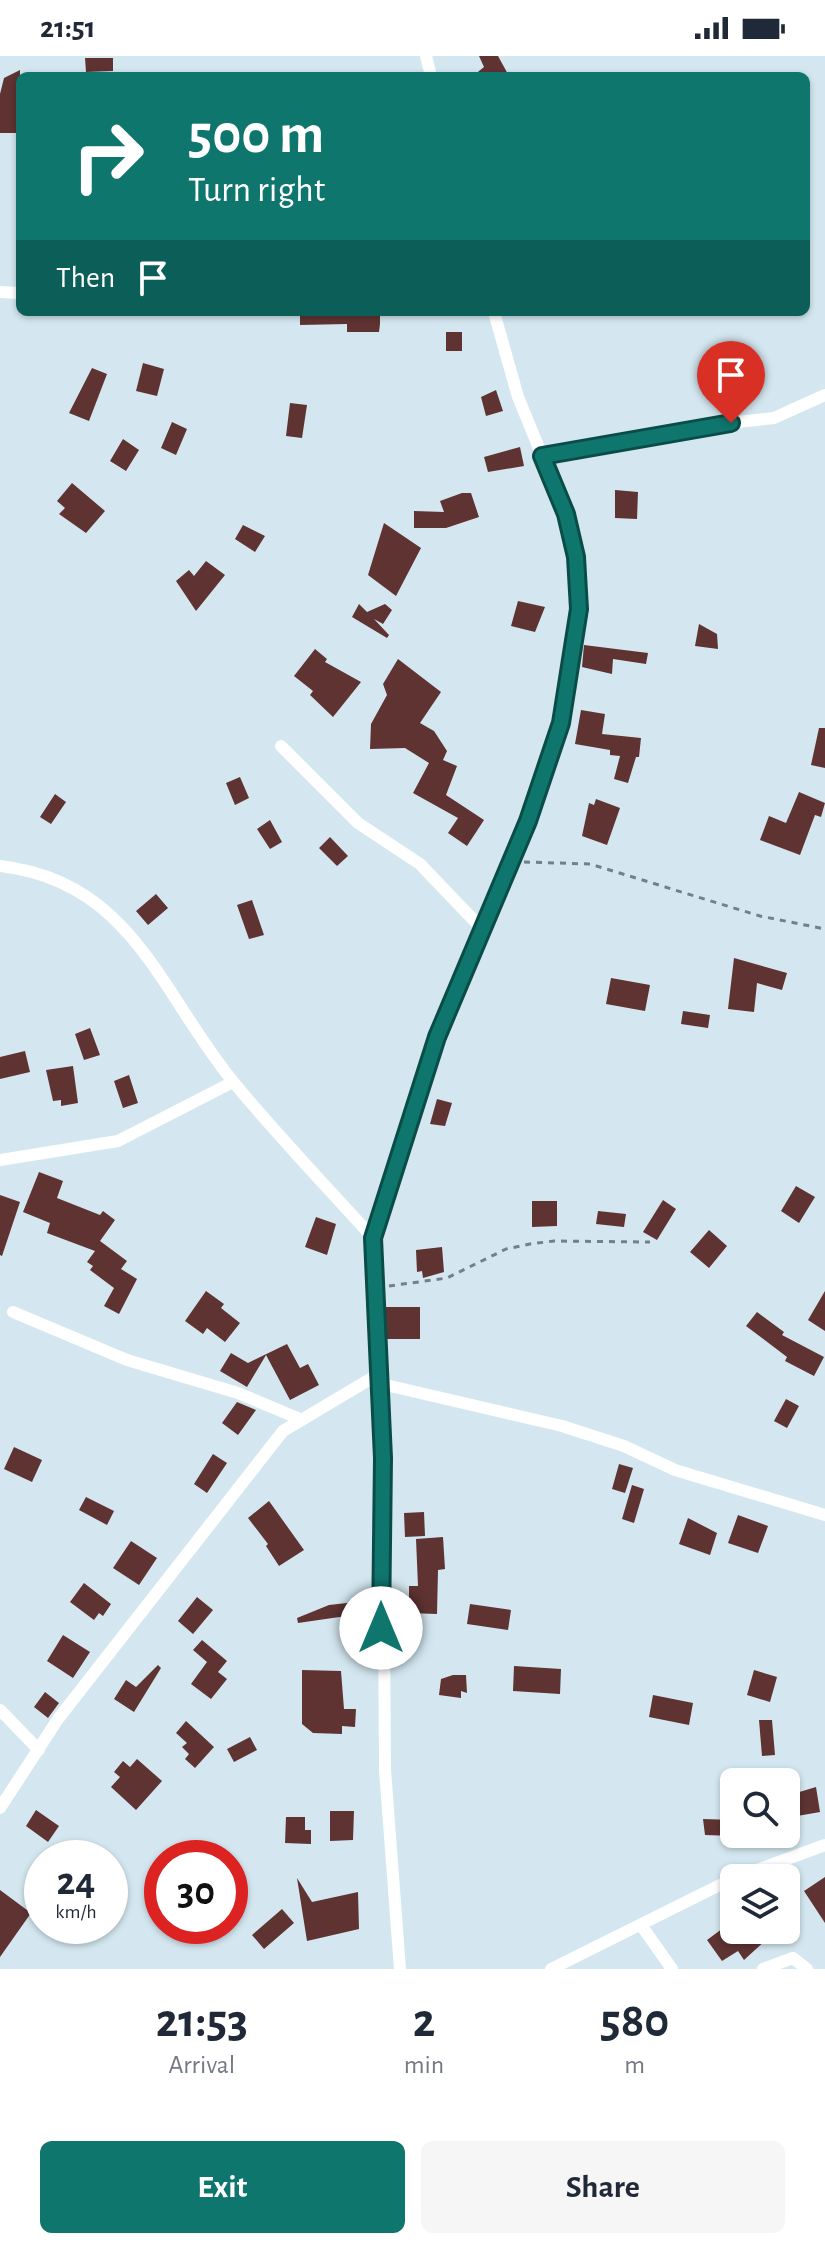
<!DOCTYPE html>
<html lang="en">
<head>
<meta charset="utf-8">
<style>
  :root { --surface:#fff; --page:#f6f6f7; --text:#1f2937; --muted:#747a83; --accent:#0f766e }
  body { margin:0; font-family:"Alegreya Sans",sans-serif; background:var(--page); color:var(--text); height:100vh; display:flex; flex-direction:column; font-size:30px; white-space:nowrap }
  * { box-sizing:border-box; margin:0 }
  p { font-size:26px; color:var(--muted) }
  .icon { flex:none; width:44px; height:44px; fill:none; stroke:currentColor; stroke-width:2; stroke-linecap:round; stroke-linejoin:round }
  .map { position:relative; height:1913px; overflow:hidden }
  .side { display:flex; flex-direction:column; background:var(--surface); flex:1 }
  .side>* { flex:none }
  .banner { position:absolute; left:16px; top:16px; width:794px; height:244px; border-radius:12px; box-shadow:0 2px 6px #0004; background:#0f766e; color:#fff; overflow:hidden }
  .buttons { position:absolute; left:720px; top:1712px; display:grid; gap:16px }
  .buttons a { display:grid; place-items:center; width:80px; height:80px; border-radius:12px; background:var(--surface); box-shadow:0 2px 6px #0004; font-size:40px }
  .speed { position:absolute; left:24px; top:1784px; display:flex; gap:16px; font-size:40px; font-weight:700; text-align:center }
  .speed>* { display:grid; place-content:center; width:104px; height:104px; border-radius:50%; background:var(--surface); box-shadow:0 2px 6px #0004; line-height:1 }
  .speed small { font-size:20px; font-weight:400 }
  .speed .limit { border:12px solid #d22; background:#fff; color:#111 }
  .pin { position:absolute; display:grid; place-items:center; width:68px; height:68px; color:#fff; margin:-82px -34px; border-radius:50% 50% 50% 0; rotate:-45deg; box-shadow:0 0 8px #0007 }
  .pin .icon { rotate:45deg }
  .me { position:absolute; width:88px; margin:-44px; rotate:0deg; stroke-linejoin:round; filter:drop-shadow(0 0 6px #0008) }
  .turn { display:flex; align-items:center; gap:28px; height:168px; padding:0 40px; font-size:36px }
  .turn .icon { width:104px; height:104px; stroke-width:2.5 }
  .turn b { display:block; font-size:56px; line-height:68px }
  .then { display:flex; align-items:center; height:76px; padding:0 40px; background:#0003; gap:16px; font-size:30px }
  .eta { display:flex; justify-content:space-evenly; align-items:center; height:136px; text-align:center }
  .eta b { font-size:48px; font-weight:700; line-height:56px }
  .action { display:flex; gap:16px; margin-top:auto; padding:16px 40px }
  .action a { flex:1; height:92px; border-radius:12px; background:var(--accent); color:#fff; font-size:32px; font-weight:700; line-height:92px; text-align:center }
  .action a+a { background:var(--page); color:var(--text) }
  .status { display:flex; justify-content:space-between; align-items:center; height:56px; padding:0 40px; background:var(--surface); direction:ltr }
  .status svg { height:22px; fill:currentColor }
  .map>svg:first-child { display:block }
  .building { fill:#5e3332 }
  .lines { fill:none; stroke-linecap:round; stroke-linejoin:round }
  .path { stroke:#738085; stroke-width:3; stroke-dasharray:6 6; stroke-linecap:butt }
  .minor { stroke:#fff; stroke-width:12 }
  .route-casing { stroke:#0a4d48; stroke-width:20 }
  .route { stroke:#0f766e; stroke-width:14 }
</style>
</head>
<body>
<div class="status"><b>21:51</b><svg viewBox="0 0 49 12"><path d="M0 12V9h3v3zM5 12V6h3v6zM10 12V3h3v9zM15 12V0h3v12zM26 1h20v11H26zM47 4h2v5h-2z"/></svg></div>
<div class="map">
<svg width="825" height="1913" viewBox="0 0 825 1913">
  <rect width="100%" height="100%" fill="#d4e7f0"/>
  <!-- building -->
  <path class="building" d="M479,0H498L509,20H473L484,11Z
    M85,2H113V15L86,16Z
    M20,14V77H0V38L4,22Z
    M300,256H380V268L379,276H347V268L300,269Z
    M446,276H462V295H446Z
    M143,307L164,313L157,340L136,335Z
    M92,312L107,318L89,365L69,357Z
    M496,334L503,355L486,360L481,341Z
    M290,347L307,349L302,382L286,380Z
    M172,366L187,373L176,399L161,392Z
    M123,383L139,394L126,415L110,405Z
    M520,391L524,410L488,416L484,401Z
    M72,427L105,455L86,477L59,458L65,452L57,445Z
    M615,434L638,436L637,463L615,462Z
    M462,437H471L479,461L446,472H414V455L444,456L440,445Z
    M384,467L421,492L396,540L368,519Z
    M243,469L265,480L255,496L235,483Z
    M206,505L225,519L196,555L176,525L189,514L194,520Z
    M518,545L545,551L535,576L511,570Z
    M359,548L367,556L385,548L392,554L383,568L374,563L389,579L387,582L352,561Z
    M699,568L717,578L718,593L695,590Z
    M584,589L648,597L646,608L613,603L612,618L582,611Z
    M315,593L327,603L325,606L361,626L333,661L310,639L313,635L294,620Z
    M398,603L441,636L420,667L434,675L447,695L443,704L457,710L446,739L484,764L467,790L448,777L458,762L413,737L429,707L405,692L370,693L371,668L387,639L383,628Z
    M581,654L605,658L602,678L641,682L639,701H636L628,727L614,723L620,700L610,699V694L575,688Z
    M819,672H825V712L811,709Z
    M240,721L249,742L235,749L226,727Z
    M799,736L825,747L821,761L815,759L800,799L760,784L769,760L786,767Z
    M55,738L66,746L51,768L40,761Z
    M596,743L620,752L607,789L582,780L589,747L594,749Z
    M270,764L282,786L270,793L257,773Z
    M330,781L348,800L337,810L319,792Z
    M156,838L168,852L148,869L136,855Z
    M252,844L264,879L249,883L237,849Z
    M734,902L787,917L782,934L757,927L754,956L728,953Z
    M611,922L650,929L645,955L606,948Z
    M683,955L710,959L708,972L681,968Z
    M90,972L100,999L84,1004L75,978Z
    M25,995L30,1016L0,1023V1001Z
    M73,1010L78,1047L61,1050V1044L53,1045L46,1014Z
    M129,1019L138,1047L123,1052L114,1025Z
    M437,1043L452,1047L445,1070L430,1068Z
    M39,1116L63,1125L57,1142L100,1159L103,1155L115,1164L100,1185L127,1205L121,1213L137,1223L119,1258L104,1250L114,1232L90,1214L93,1210L87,1206L95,1195L47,1177L50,1167L23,1156Z
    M796,1130L815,1141L799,1167L781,1155Z
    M0,1139L20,1146L2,1200L0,1199Z
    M663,1144L676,1153L657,1184L643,1176Z
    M532,1145H557V1170L532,1171Z
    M598,1155L626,1158L624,1171L596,1168Z
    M316,1161L336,1168L327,1199L305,1191Z
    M709,1174L727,1190L709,1212L690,1196Z
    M442,1191L444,1216L423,1222L422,1215L417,1216L416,1194Z
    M206,1235L224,1248L221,1252L240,1267L225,1286L207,1272L203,1278L185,1265Z
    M825,1235V1275L808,1264Z
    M385,1251H420V1283H387Z
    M757,1256L784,1276L782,1279L824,1301L814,1320L785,1305L787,1301L746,1270Z
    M287,1288L300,1312L308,1308L319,1329L290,1344L266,1299L247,1331L220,1315L231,1297L248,1307Z
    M786,1343L799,1350L787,1372L774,1365Z
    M237,1346L256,1354L238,1379L222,1367Z
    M14,1391L42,1404L32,1426L4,1413Z
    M213,1398L227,1407L207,1437L194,1428Z
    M619,1408L633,1412L625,1437L612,1433Z
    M632,1429L644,1433L634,1467L622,1463Z
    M86,1441L114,1455L107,1469L79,1454Z
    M269,1445L304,1494L279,1510L266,1490L268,1488L248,1462Z
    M424,1456L425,1480L405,1481L404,1457Z
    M738,1459L768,1470L758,1497L728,1487Z
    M688,1462L717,1477L710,1499L679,1488Z
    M443,1481L445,1513L438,1514L437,1558L409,1557V1530H418L416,1483Z
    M131,1485L157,1502L139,1529L113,1512Z
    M84,1527L111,1548L103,1560L99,1557L94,1564L70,1546Z
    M197,1541L213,1554L193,1578L178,1565Z
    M365,1545L367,1557L298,1567L297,1562L329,1549Z
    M470,1548L511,1554L508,1574L467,1568Z
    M63,1579L90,1596L73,1622L47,1605Z
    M202,1584L227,1605L218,1616L227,1623L211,1643L191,1628L207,1606L193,1594Z
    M158,1609L161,1612L134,1656L114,1643L126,1624L136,1631Z
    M514,1610L561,1613L560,1638L513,1635Z
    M302,1614L341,1615L344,1653H356L355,1671L342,1670V1678L313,1677L302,1668Z
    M754,1614L777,1621L770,1646L747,1639Z
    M453,1619H466L467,1637L461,1635V1642L439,1639L441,1623Z
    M45,1636L59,1647L48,1662L34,1651Z
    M653,1639L693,1647L689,1669L649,1661Z
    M759,1664H772L775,1699L762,1700Z
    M186,1665L214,1691L195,1712L185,1703L189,1698L182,1691L187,1687L176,1677Z
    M250,1681L257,1694L234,1706L227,1693Z
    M137,1703L162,1725L136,1754L111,1731L120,1721L114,1716L123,1705L130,1711Z
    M816,1731L820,1756L786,1762V1740Z
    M36,1754L59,1770L48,1786L26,1770Z
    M330,1755H354L353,1784L330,1785Z
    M286,1761H305V1774H311V1788L285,1787Z
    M703,1763L734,1764V1780L705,1779Z
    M825,1821V1867L804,1835Z
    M297,1822L312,1846L358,1836L359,1873L307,1885Z
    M0,1834L31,1857L0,1901Z
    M282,1853L294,1867L264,1893L252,1879Z
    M734,1864V1874H760L766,1884L744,1904L738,1895L722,1905L707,1884Z"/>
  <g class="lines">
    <!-- path -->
    <path class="path" d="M524,806L590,808L760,860L825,873
      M389,1230L447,1222L506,1193L530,1188L554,1185L650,1186"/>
    <!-- minor -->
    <path class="minor" d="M426,0L431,20
      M0,236L20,237
      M542,400L710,369L774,362L825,339
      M281,690L358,767L420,808L484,875
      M0,810C133,825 161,939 235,1028C279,1081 327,1131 373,1182
      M0,1104L118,1085L233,1026
      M13,1256L127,1304L238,1337L300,1363
      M0,1654L39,1694
      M0,1752L58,1663L283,1375L377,1319L386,1329L562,1370L624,1390L675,1414L825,1459
      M735,1822L825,1789
      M641,1869L672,1913
      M400,1913L385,1714L383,1402L373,1182L437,981L528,765L561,667L579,553L576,501L566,458L518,341L494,256
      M551,1913L734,1822
      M763,1913L793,1902L807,1913"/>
  </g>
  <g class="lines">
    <defs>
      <path id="route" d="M381,1572L383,1402L373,1182L437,981L528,765L561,667L579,553L576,501L566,458L542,400L731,367"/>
    </defs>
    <!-- route casing -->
    <use href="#route" class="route-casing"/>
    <!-- route -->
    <use href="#route" class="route"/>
  </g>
</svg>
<div class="buttons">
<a><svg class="icon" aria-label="search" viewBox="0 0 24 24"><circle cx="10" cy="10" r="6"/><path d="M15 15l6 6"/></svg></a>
<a><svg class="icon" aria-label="layers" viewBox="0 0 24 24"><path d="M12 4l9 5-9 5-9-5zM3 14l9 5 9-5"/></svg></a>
</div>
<div class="speed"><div>24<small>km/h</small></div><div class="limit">30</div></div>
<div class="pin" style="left:731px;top:367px;background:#d93025"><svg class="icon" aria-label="arrive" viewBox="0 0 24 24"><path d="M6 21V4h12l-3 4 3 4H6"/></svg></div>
<svg class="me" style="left:381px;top:1572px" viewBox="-20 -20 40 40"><circle r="19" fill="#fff"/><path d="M0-13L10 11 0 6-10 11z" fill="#0f766e"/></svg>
<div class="banner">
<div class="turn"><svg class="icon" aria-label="right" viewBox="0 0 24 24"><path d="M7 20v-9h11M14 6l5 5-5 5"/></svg><div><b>500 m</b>Turn right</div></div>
<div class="then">Then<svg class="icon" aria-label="arrive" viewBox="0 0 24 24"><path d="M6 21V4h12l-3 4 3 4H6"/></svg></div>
</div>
</div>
<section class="side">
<div class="eta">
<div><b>21:53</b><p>Arrival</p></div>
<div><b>2</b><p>min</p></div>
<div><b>580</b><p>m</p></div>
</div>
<div class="action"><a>Exit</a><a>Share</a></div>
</section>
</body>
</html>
